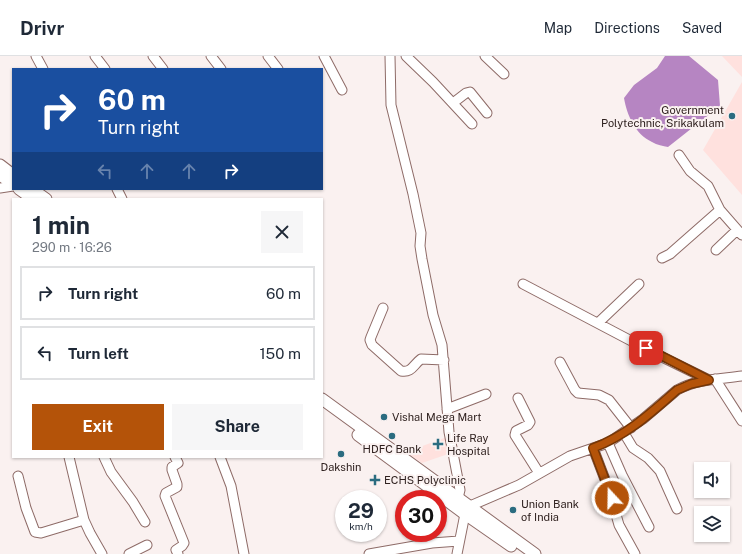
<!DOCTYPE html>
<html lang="en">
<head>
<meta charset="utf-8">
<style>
  :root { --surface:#fff; --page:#f6f6f7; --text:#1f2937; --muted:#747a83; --line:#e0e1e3; --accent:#b45309 }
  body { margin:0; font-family:"Public Sans",sans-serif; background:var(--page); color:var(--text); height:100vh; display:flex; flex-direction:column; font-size:15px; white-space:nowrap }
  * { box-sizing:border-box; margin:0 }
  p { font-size:13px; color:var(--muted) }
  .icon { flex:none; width:22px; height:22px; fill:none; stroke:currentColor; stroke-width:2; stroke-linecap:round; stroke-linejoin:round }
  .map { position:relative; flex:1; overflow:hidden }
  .panel { position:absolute; left:12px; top:142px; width:311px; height:260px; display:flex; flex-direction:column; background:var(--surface); border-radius:0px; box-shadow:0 1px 3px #0004 }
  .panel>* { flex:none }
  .banner { position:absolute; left:12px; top:12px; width:311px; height:122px; border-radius:0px; box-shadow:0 1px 3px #0004; background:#1a4fa0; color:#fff; overflow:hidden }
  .fabs { position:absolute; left:694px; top:406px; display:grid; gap:8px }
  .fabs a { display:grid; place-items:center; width:36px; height:36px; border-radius:0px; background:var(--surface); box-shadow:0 1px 3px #0004; font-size:20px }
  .speed { position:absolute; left:335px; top:434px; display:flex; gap:8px; font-size:20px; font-weight:700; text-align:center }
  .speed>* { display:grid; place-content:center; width:52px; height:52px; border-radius:50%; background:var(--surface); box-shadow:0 1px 3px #0004; line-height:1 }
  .speed small { font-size:10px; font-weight:400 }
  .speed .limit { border:6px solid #d22; background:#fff; color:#111 }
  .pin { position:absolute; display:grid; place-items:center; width:34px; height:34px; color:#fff; margin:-17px; border-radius:8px; box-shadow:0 2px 6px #0006 }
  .me { position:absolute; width:44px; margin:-22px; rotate:339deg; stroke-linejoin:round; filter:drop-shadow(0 0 3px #0008) }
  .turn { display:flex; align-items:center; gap:14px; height:84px; padding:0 20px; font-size:18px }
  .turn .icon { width:52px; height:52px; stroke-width:2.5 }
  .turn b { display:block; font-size:28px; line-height:34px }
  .lanes { display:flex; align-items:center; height:38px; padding:0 20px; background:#0003; justify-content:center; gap:20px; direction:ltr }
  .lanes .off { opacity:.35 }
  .round { display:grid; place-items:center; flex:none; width:42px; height:42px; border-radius:0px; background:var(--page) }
  .overview { display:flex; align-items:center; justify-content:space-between; height:68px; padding:0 20px }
  h1 { font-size:24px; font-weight:700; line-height:30px }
  .primary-button { display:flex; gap:8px; margin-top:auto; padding:8px 20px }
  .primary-button a { flex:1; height:46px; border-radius:0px; background:var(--accent); color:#fff; font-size:16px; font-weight:700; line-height:46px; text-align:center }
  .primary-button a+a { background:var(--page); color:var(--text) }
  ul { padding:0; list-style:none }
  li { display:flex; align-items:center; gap:12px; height:54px; margin:0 8px 6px; padding:0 12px; border:2px solid var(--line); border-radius:0px }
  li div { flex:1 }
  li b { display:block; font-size:15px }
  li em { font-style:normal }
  header { display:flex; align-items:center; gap:24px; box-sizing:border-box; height:56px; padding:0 20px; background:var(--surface); border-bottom:1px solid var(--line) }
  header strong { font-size:19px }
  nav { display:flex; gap:22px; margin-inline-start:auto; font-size:14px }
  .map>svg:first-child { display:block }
  .built { fill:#ffe1de }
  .water { fill:#b685c2 }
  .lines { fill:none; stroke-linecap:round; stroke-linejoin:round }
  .minor-casing { stroke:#8e6b67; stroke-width:11 }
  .major-casing { stroke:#8e6b67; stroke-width:13 }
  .minor { stroke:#fff; stroke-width:9 }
  .major { stroke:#fff; stroke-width:11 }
  .route-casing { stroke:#753606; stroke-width:10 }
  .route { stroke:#b45309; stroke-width:7 }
  .poi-dot { fill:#2b6c80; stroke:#faf1f0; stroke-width:1.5 }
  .labels { text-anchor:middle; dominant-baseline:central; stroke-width:4; stroke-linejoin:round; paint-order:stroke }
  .poi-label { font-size:11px; fill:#2f211f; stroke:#faf1f0; text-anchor:start }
</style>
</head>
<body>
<header>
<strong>Drivr</strong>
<nav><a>Map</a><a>Directions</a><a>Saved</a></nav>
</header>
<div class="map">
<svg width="742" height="498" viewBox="0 0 742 498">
  <rect width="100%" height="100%" fill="#faf1f0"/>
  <!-- built -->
  <path class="built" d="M722,0H742V21Z
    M742,26V139L703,94Z
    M447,381L451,397L422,407L406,396Z"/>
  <!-- water -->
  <path class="water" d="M665,0H689L718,24L720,50L668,91C663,90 657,89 652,86C635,78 627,59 624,42L634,29L657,12Z"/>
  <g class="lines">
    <defs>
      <path id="minor" d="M36,0L43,13
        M95,0L105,13
        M153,0L163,13
        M211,0L221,13
        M268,0L278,13
        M324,0L342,34
        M390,0L391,49L413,138L421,177L420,190L422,203L433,259L442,289L449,376L460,434L458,442
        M406,0L433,26L472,68
        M485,0L504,18
        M453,47L466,37L470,36L487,57
        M679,99L690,115L708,130L720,154L742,179
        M0,132L13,130
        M117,133L122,143
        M716,194L737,174
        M662,202L670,198L720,154
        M523,228L658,299L709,324
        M383,252L371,281L370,284L372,289L401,315C412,317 413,309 421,303L444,304
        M598,267L639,228
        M560,306L575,334L578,337L599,339L609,344L631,372
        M715,323L742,365
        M518,342L530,366L528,369L516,375L515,379L539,417
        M447,353L486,338
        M624,377L633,392L648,402L660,415L677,453
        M608,387L622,419L649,471
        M593,392L609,434L619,469L635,498
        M69,401L84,464L90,477L102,498
        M104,401L111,416L133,446L145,466
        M175,401L178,407L172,411V414L177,428V431L166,437L165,440L184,487L182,490L176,494L178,498
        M220,401L231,430L244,498
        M18,420L26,452L35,476L41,477L84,464
        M129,498L147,489
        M369,498L432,487L459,485
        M457,498L465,458L470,450L519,429L570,400L608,387L643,363L677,334C696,323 720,323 742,320"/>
      <path id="major" d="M0,109L13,119
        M0,119L13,128
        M19,133L33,143
        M32,133L46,143
        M322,343L535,498
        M358,379L465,458L511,490"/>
    </defs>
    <!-- minor casing -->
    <use href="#minor" class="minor-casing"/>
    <!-- major casing -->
    <use href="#major" class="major-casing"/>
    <!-- minor -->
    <use href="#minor" class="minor"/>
    <!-- major -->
    <use href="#major" class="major"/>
  </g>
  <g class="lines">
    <defs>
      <path id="route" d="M612,442L593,392C626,380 651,357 677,334L691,328L709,324L646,292"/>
    </defs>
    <!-- route casing -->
    <use href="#route" class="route-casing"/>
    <!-- route -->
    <use href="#route" class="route"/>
  </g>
  <!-- markers -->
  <g class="poi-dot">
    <circle cx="732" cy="60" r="4"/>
    <circle cx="384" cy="361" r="4"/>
    <circle cx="392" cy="380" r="4"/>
    <path d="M436 382h4v4h4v4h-4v4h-4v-4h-4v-4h4z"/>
    <circle cx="341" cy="398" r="4"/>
    <path d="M373 418h4v4h4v4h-4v4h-4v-4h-4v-4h4z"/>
    <circle cx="513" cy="454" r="4"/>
  </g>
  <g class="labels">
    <!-- poi labels -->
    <g class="poi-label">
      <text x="724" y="54" text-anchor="end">Government<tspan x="724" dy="13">Polytechnic, Srikakulam</tspan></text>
      <text x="392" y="361">Vishal Mega Mart</text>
      <text x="447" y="382">Life Ray<tspan x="447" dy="13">Hospital</tspan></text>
      <text x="392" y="393" text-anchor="middle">HDFC Bank</text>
      <text x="341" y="411" text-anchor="middle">Dakshin</text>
      <text x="384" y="424">ECHS Polyclinic</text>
      <text x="521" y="448">Union Bank<tspan x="521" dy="13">of India</tspan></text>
    </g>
  </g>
</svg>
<div class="fabs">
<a><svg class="icon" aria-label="sound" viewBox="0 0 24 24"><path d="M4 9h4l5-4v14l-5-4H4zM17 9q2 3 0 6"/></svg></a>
<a><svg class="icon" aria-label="layers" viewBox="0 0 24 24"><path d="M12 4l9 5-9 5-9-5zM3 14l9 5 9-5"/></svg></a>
</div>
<div class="speed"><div>29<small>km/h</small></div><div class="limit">30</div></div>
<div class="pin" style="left:646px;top:292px;background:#d93025"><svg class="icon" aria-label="arrive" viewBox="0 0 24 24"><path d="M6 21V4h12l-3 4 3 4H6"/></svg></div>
<svg class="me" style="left:612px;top:442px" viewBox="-20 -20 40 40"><circle r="17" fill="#b45309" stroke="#fff" stroke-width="3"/><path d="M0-11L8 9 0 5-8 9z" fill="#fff"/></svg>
<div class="banner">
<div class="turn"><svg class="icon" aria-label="right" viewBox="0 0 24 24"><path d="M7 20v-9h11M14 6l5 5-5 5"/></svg><div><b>60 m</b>Turn right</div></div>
<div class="lanes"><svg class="icon off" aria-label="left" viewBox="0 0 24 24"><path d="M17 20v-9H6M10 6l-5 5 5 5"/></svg><svg class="icon off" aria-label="ahead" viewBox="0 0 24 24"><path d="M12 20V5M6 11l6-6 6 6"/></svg><svg class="icon off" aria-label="ahead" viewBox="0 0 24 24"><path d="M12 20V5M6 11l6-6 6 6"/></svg><svg class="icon" aria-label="right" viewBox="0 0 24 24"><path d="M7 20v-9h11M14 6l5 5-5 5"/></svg></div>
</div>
<section class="panel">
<div class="overview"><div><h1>1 min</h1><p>290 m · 16:26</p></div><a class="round"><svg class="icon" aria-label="close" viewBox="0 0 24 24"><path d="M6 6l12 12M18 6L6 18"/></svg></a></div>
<ul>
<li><svg class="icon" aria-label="right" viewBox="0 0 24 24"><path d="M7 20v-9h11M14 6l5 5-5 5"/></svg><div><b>Turn right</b></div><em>60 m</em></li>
<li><svg class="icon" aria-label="left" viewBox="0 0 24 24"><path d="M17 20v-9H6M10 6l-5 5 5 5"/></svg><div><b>Turn left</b></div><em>150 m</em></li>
</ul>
<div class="primary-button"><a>Exit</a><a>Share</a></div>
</section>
</div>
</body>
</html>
